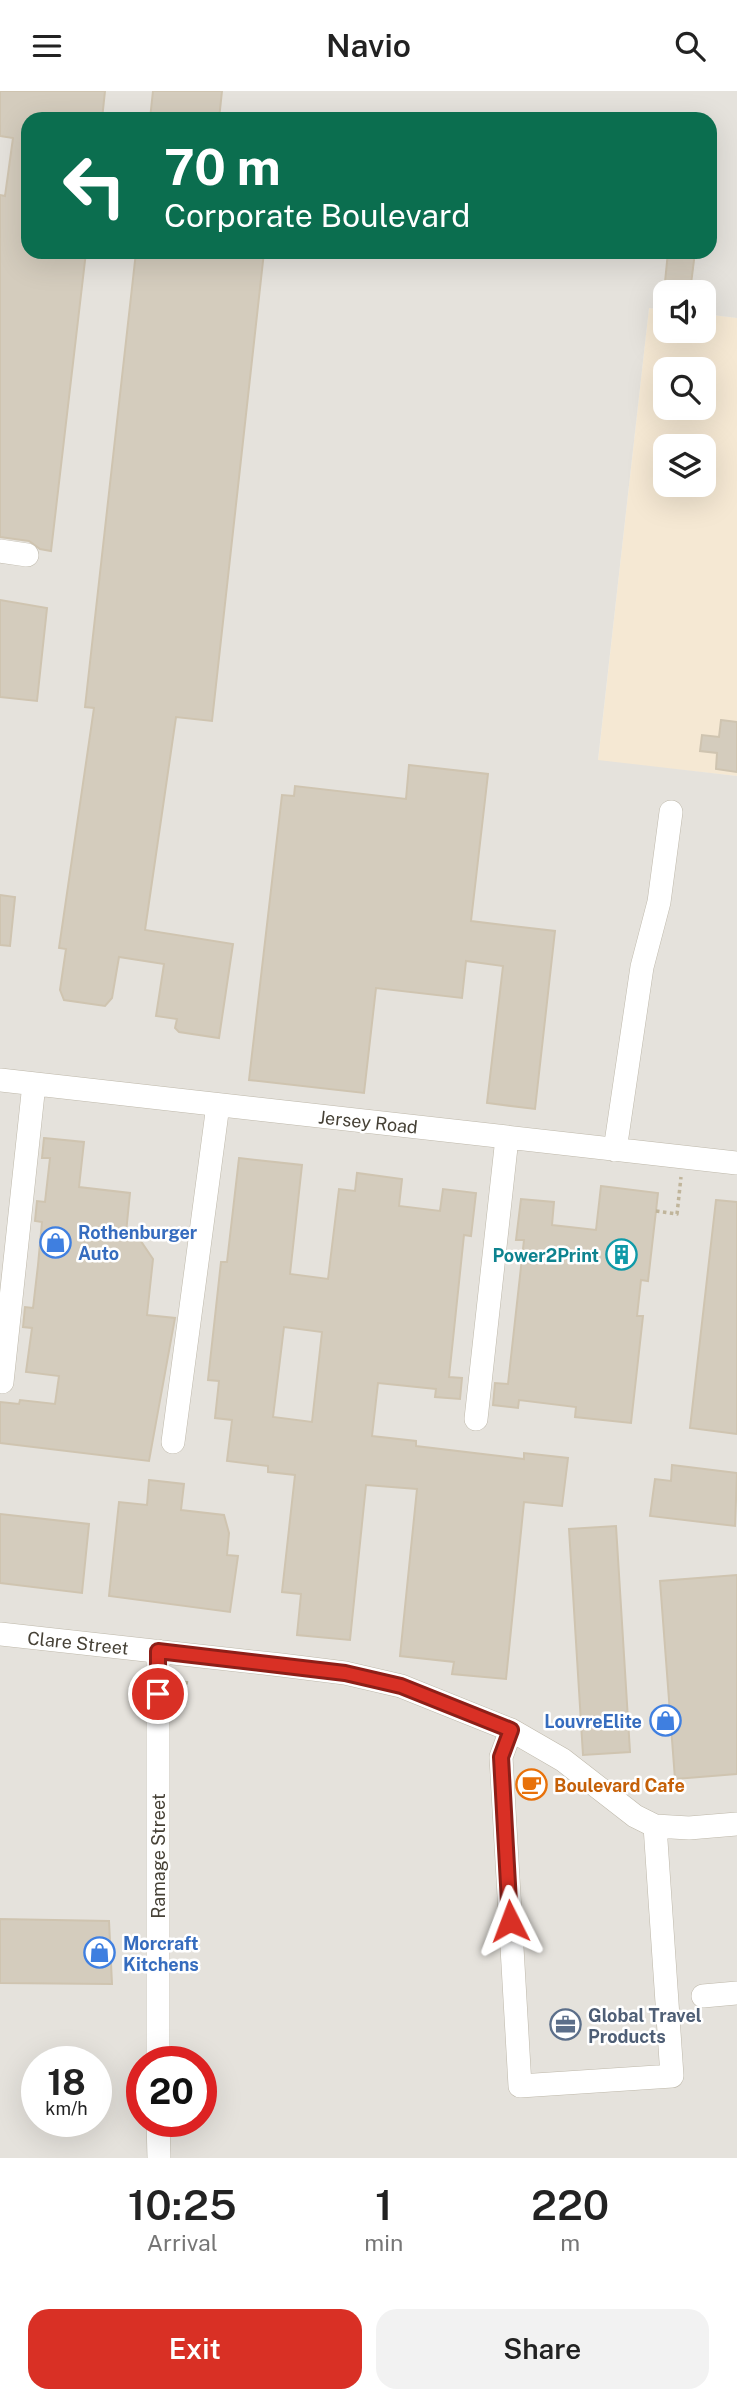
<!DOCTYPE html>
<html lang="en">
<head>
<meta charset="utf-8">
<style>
  :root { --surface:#fff; --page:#f2f2f2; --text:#222; --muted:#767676; --accent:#d93025 }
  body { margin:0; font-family:"Public Sans",sans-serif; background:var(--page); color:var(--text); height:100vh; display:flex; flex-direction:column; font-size:26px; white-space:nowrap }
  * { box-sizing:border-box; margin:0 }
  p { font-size:23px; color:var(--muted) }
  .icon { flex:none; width:38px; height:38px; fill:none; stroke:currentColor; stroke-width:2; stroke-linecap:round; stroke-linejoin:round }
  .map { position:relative; height:2067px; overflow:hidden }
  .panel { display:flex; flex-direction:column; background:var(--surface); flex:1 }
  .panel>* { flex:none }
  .banner { position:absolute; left:21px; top:21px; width:696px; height:147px; border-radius:21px; box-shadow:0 7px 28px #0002; background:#0b6e4f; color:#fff; overflow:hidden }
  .controls { position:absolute; left:653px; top:189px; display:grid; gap:14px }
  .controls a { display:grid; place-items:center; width:63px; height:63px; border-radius:14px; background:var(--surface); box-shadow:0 7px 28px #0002; font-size:35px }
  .speed { position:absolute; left:21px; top:1955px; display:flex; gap:14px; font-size:35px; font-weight:700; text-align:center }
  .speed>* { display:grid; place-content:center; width:91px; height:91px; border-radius:50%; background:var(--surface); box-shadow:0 7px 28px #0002; line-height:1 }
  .speed small { font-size:18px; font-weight:400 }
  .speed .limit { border:10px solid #d22; background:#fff; color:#111 }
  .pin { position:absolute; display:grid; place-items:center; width:60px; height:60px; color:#fff; margin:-30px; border:4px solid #fff; border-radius:50%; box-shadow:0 2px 7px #0007 }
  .me { position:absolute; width:77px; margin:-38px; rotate:357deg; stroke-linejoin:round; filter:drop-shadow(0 0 5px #0008) }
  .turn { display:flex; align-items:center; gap:24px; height:147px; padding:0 28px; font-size:32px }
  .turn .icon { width:91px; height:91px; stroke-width:2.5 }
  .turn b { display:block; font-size:49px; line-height:60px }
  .eta { display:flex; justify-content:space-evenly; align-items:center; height:119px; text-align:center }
  .eta b { font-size:42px; font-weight:600; line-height:49px }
  .cta { display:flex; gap:14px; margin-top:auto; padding:14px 28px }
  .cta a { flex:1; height:80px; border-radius:21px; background:var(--accent); color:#fff; font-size:28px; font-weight:600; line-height:80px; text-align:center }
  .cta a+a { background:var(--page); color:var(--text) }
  header { display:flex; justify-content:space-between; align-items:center; height:91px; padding:0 28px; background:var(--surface); font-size:32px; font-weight:600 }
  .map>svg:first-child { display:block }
  .commercial { fill:#f5e8d3; fill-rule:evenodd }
  .industrial { fill:#e5e2dc; fill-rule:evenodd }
  .building { fill:#d4ccbd; stroke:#cfc4b0; stroke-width:2; fill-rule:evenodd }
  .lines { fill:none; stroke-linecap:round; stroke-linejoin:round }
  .minor-casing { stroke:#beb8aa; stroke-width:24 }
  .path { stroke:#c0b59b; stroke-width:3.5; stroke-dasharray:3.5 3.5; stroke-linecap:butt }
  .minor { stroke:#fff; stroke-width:23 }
  .route-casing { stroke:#8d1f18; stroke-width:18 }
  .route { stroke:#d93025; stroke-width:12 }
  .labels { text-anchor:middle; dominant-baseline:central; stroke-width:5; stroke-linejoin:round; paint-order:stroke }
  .street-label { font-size:18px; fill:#464136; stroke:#fff }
  .shop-label { font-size:18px; font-weight:bold; fill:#366cbe; stroke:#fff; text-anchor:start }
  .culture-label { font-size:18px; font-weight:bold; fill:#0d838f; stroke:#fff; text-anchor:end }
  .food-label { font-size:18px; font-weight:bold; fill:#c56008; stroke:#fff; text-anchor:start }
  .service-label { font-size:18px; font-weight:bold; fill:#4e5e75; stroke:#fff; text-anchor:start }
</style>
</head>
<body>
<header><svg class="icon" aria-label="menu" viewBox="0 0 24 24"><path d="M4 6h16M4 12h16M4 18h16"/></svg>Navio<svg class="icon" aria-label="search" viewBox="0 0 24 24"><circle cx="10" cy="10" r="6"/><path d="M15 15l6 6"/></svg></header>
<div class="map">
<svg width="737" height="2067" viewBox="0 0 737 2067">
  <rect width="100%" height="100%" fill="#f3f0e7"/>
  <!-- commercial -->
  <path class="commercial" d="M649,217L665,219V240H704V223L737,227V685L598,670ZM665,278H704V317H665ZM665,355H704V394H665Z"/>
  <!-- industrial -->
  <path class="industrial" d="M0,0H737V227L704,223V201H665V219L649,217L598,669L737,685V2067H0ZM28,28H710V161H28ZM37,1970H96V2030H37ZM142,1970H201V2030H142Z"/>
  <!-- building -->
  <path class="building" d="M0,0H105L102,28H28V161H86L51,460L40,458L29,450L0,446V104L5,105L13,47L0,45Z
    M153,0H222L219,28H150Z
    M136,161H264L212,630L176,626L145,839L233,853L219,947L179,941L175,937L177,928L156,925L164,873L119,866L112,907L105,915L64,909L60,899L66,858L59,857L94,617L85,616Z
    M668,161H695L690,201H664Z
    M0,509L47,517L37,610L0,606Z
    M721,629L737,631V681L716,678L717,662L700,660L702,644L719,646Z
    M409,674L488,683L471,830L555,840L535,1018L487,1012L503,875L466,870L462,907L376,897L364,1002L249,989L282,704L294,705L295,695L406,708Z
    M0,804L15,806L10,855L0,854Z
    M44,1047L84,1051L79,1096L130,1102L126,1142L136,1143L153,1168L147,1224L175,1227L149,1370L0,1352V1311L19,1313L20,1309L55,1313L59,1285L26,1281L32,1237L23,1236L25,1216L33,1217L38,1174L42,1131L35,1130L37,1110L45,1111L50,1067H42Z
    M239,1067L302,1074L290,1183L328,1188L339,1098L355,1100L357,1082L402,1088L399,1115L440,1120L443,1098L476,1102L471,1145L464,1144L449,1286L462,1287L460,1308L435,1306L436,1298L378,1292L372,1345L416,1350V1355L524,1368V1362L568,1367L562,1415L524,1411L506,1588L452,1583L454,1571L400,1565L417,1398L366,1394L350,1549L297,1544L301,1503L282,1501L295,1384L268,1381V1375L227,1370L232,1329L215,1327L219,1290L208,1289L221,1171H227ZM284,1236L322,1241L312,1331L273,1326Z
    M601,1095L658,1102L648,1190L641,1189L637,1225H643L631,1332L575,1326L576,1316L519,1309L518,1317L493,1314L495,1292L508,1293L524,1149H516L521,1108L554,1111L552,1134L596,1139Z
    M716,1109L737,1111V1343L690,1337Z
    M672,1374L737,1382L735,1435L650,1425L655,1388L671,1390Z
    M149,1389L184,1393L181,1419L224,1424L229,1442L227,1464L238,1465L230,1521L109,1505L119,1411L147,1414Z
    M0,1423L89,1433L82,1502L0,1492Z
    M616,1435L630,1661L583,1664L569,1438Z
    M737,1484V1683L675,1688L660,1490Z
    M0,1828L109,1830L112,1893L0,1892Z"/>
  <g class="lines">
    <defs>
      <path id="minor" d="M0,460L27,464
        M0,989L737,1072
        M615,1059L642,876L659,811L671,721
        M2,1291L34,993
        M476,1328L507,1047
        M173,1351L218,1014
        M0,1543L281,1574L345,1582L401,1595L511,1639L563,1669L635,1725L655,1735L689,1737L737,1733
        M511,1639L501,1666L520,1995L672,1985L655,1735
        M703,1905L737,1902
        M158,1970V1560
        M158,2030L159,2067"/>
    </defs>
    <!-- minor casing -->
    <use href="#minor" class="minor-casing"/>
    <!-- path -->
    <path class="path" d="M656,1120L677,1123L681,1086
      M178,1590L188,1592"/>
    <!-- minor -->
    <use href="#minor" class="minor"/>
  </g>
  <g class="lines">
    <defs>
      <path id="route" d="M158,1603V1560L345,1582L401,1595L511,1639L501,1666L510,1830"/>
    </defs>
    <!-- route casing -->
    <use href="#route" class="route-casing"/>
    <!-- route -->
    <use href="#route" class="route"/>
  </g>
  <!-- icons -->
  <defs>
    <symbol id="shop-ring" viewBox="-11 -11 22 22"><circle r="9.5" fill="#fff" stroke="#3f7fe0" stroke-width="1.5"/><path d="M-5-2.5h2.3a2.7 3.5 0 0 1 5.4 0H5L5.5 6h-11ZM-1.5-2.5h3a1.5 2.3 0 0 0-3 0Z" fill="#3f7fe0"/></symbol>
    <symbol id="building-ring" viewBox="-11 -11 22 22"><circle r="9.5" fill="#fff" stroke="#0f9aa8" stroke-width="1.5"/><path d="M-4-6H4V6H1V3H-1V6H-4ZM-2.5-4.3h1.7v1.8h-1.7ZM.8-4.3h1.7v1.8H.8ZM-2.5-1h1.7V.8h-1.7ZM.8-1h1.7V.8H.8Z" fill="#0f9aa8"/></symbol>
    <symbol id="cafe-ring" viewBox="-11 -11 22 22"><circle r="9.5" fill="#fff" stroke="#e8710a" stroke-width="1.5"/><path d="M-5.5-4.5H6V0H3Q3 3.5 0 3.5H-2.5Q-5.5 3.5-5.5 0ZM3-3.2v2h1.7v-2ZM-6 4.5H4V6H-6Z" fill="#e8710a"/></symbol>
    <symbol id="office-ring" viewBox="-11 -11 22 22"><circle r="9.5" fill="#fff" stroke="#5c6f8a" stroke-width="1.5"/><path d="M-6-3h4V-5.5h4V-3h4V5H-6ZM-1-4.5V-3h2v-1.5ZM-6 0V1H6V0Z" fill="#5c6f8a"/></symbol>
  </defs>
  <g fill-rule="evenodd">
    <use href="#shop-ring" x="38" y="1134" width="35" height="35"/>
    <use href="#building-ring" x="604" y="1146" width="35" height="35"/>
    <use href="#shop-ring" x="648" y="1612" width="35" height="35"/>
    <use href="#cafe-ring" x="514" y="1676" width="35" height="35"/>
    <use href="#shop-ring" x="82" y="1844" width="35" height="35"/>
    <use href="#office-ring" x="548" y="1916" width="35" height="35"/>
  </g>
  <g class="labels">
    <!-- street labels -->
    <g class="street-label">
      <text transform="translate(368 1031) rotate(6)">Jersey Road</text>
      <text transform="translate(78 1552) rotate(6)">Clare Street</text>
      <text transform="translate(158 1765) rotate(-90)">Ramage Street</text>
    </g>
    <!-- shop labels -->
    <g class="shop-label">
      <text x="78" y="1141">Rothenburger<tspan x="78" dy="21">Auto</tspan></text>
      <text x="642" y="1630" text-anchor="end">LouvreElite</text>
      <text x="123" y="1852">Morcraft<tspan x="123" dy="21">Kitchens</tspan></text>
    </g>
    <!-- culture labels -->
    <g class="culture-label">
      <text x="599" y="1164">Power2Print</text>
    </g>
    <!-- food labels -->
    <g class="food-label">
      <text x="554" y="1694">Boulevard Cafe</text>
    </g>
    <!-- service labels -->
    <g class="service-label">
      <text x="588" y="1924">Global Travel<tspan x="588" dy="21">Products</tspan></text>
    </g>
  </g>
</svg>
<div class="controls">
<a><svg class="icon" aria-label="sound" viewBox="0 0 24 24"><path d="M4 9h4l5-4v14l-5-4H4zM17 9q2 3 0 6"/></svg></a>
<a><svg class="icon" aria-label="search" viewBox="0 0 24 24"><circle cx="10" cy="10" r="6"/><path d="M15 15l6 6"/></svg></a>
<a><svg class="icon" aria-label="layers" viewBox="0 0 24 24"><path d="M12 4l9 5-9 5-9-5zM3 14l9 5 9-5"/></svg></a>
</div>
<div class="speed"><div>18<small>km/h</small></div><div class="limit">20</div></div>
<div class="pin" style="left:158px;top:1603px;background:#d93025"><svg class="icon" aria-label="arrive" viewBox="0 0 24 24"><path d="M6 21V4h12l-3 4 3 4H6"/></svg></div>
<svg class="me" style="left:510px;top:1830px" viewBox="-20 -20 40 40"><path d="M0-17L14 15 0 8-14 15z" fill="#d93025" stroke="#fff" stroke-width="4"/></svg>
<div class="banner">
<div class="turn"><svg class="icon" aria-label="left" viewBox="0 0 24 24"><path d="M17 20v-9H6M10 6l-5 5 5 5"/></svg><div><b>70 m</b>Corporate Boulevard</div></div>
</div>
</div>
<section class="panel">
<div class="eta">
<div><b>10:25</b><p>Arrival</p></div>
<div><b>1</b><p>min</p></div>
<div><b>220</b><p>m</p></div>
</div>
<div class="cta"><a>Exit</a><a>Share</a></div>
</section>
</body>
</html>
